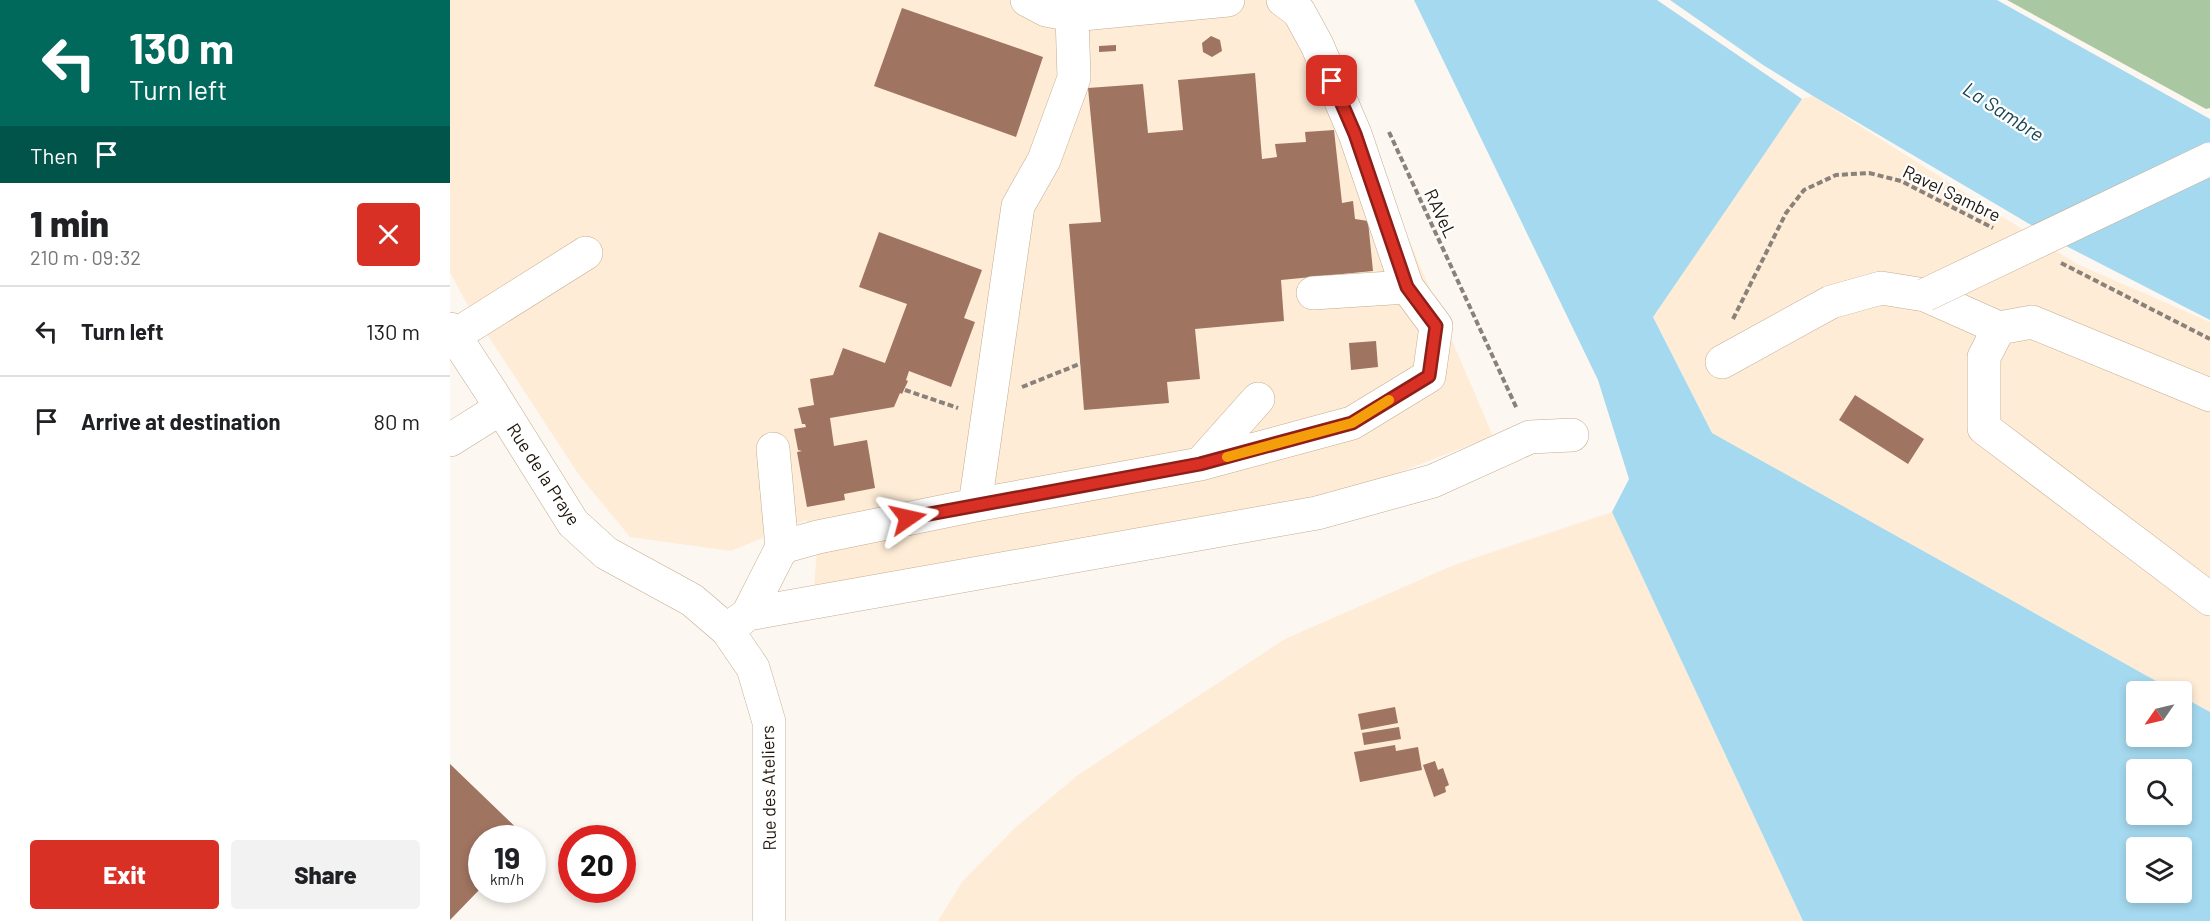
<!DOCTYPE html>
<html lang="en">
<head>
<meta charset="utf-8">
<style>
  :root { --surface:#fff; --page:#f2f2f2; --text:#202124; --muted:#757577; --line:#e0e0e0; --accent:#d93025 }
  body { margin:0; font-family:Barlow,sans-serif; background:var(--page); color:var(--text); height:100vh; display:flex; flex-direction:column; font-size:22px; white-space:nowrap }
  * { box-sizing:border-box; margin:0 }
  p { font-size:20px; color:var(--muted) }
  .icon { flex:none; width:33px; height:33px; fill:none; stroke:currentColor; stroke-width:2; stroke-linecap:round; stroke-linejoin:round }
  .map { position:relative; flex:1; overflow:hidden }
  .drawer { display:flex; flex-direction:column; background:var(--surface); width:450px }
  .drawer>* { flex:none }
  .top-card { background:#00695c; color:#fff; overflow:hidden }
  .needle { width:39px; rotate:236deg }
  .controls { position:absolute; left:1676px; top:681px; display:grid; gap:12px }
  .controls a { display:grid; place-items:center; width:66px; height:66px; border-radius:6px; background:var(--surface); box-shadow:0 3px 9px #0003; font-size:30px }
  .speed { position:absolute; left:18px; top:825px; display:flex; gap:12px; font-size:30px; font-weight:700; text-align:center }
  .speed>* { display:grid; place-content:center; width:78px; height:78px; border-radius:50%; background:var(--surface); box-shadow:0 3px 9px #0003; line-height:1 }
  .speed small { font-size:15px; font-weight:400 }
  .speed .limit { border:9px solid #d22; background:#fff; color:#111 }
  .pin { position:absolute; display:grid; place-items:center; width:51px; height:51px; color:#fff; margin:-26px; border-radius:12px; box-shadow:0 3px 9px #0006 }
  .me { position:absolute; width:66px; margin:-33px; rotate:79deg; stroke-linejoin:round; filter:drop-shadow(0 0 4px #0008) }
  .turn { display:flex; align-items:center; gap:21px; height:126px; padding:0 30px; font-size:27px }
  .turn .icon { width:78px; height:78px; stroke-width:2.5 }
  .turn b { display:block; font-size:42px; line-height:51px }
  .then { display:flex; align-items:center; height:57px; padding:0 30px; background:#0003; gap:12px; font-size:22px }
  .round { display:grid; place-items:center; flex:none; width:63px; height:63px; border-radius:6px; background:var(--page) }
  .headline { display:flex; align-items:center; justify-content:space-between; height:102px; padding:0 30px }
  h1 { font-size:36px; font-weight:800; line-height:45px }
  .cta { display:flex; gap:12px; margin-top:auto; padding:12px 30px }
  .cta a { flex:1; height:69px; border-radius:6px; background:var(--accent); color:#fff; font-size:24px; font-weight:800; line-height:69px; text-align:center }
  .cta a+a { background:var(--page); color:var(--text) }
  ul { padding:0; list-style:none }
  li { display:flex; align-items:center; gap:18px; height:90px; padding:0 30px; border-top:2px solid var(--line) }
  li div { flex:1 }
  li b { display:block; font-size:22px }
  li em { font-style:normal }
  main { display:flex; flex:1; min-height:0 }
  .map>svg:first-child { display:block }
  .built { fill:#feecd6 }
  .forest { fill:#a9c7a1 }
  .water { fill:#a5d9ef; fill-rule:evenodd }
  .building { fill:#9f7461 }
  .lines { fill:none; stroke-linecap:round; stroke-linejoin:round }
  .minor-casing { stroke:#c4ac8f; stroke-width:34 }
  .path { stroke:#8a827a; stroke-width:4; stroke-dasharray:6 3; stroke-linecap:butt }
  .minor { stroke:#fff; stroke-width:33 }
  .minor-bridge-casing { stroke:#c4ac8f; stroke-width:34; stroke-linecap:butt }
  .minor-bridge { stroke:#fff; stroke-width:33 }
  .route-casing { stroke:#8d1f18; stroke-width:15 }
  .route { stroke:#d93025; stroke-width:10 }
  .slow { stroke:#f59e0b; stroke-width:10 }
  .labels { text-anchor:middle; dominant-baseline:central; stroke-width:4.5; stroke-linejoin:round; paint-order:stroke }
  .street-label { font-size:18px; fill:#1e150b; stroke:#fff }
  .water-label { font-size:20px; font-style:italic; fill:#1a4656; stroke:#fff }
</style>
</head>
<body>
<main>
<section class="drawer">
<div class="top-card">
<div class="turn"><svg class="icon" aria-label="left" viewBox="0 0 24 24"><path d="M17 20v-9H6M10 6l-5 5 5 5"/></svg><div><b>130 m</b>Turn left</div></div>
<div class="then">Then<svg class="icon" aria-label="arrive" viewBox="0 0 24 24"><path d="M6 21V4h12l-3 4 3 4H6"/></svg></div>
</div>
<div class="headline"><div><h1>1 min</h1><p>210 m · 09:32</p></div><a class="round" style="background:#d93025;color:#fff"><svg class="icon" aria-label="close" viewBox="0 0 24 24"><path d="M6 6l12 12M18 6L6 18"/></svg></a></div>
<ul>
<li><svg class="icon" aria-label="left" viewBox="0 0 24 24"><path d="M17 20v-9H6M10 6l-5 5 5 5"/></svg><div><b>Turn left</b></div><em>130 m</em></li>
<li><svg class="icon" aria-label="arrive" viewBox="0 0 24 24"><path d="M6 21V4h12l-3 4 3 4H6"/></svg><div><b>Arrive at destination</b></div><em>80 m</em></li>
</ul>
<div class="cta"><a>Exit</a><a>Share</a></div>
</section>
<div class="map">
<svg width="1760" height="921" viewBox="0 0 1760 921">
  <rect width="100%" height="100%" fill="#fdf7f1"/>
  <!-- built -->
  <path class="built" d="M0,0H856L1043,436L893,494L364,587L368,537L356,520L281,551L180,537L129,475L14,299L0,272Z
    M1363,96L1627,264L1760,322V712L1731,696V692L1724,691L1262,433L1203,316L1352,99Z
    M1162,512L1353,921H488L512,882L566,827L628,775L835,639L1004,565Z"/>
  <!-- forest -->
  <path class="forest" d="M1557,0H1760V108L1756,109Z"/>
  <!-- water -->
  <path class="water" d="M964,0H1207L1352,99L1203,317L1262,433L1724,691L1686,692V736H1731V696L1760,712V921H1353L1162,512L1179,479L1148,380ZM1686,770H1731V814H1686ZM1686,848H1731V892H1686Z
    M1220,0H1547L1760,119V320L1618,247L1363,96L1313,65Z"/>
  <!-- building -->
  <path class="building" d="M452,8L593,57L566,137L424,86Z
    M761,36L770,40L772,51L762,57L753,52L752,43Z
    M666,45V51L649,52V46Z
    M805,73L812,159L827,157L825,144L856,142L855,132L884,130L892,203L903,201L905,219L918,221L923,271L831,280L834,321L745,329L750,379L717,382L719,403L634,410L619,224L651,222L638,88L693,84L698,133L733,130L728,80Z
    M429,232L532,270L514,318L525,322L501,387L459,371L456,380L458,381L452,394L450,393L444,407L380,418L384,446L417,440L425,488L394,494L395,500L357,507L347,452L352,451L348,450L344,429L356,427L355,424H352L348,408L364,405L360,379L383,375L393,348L435,363L457,304L409,287Z
    M926,341L928,367L901,370L899,343Z
    M1405,395L1474,439L1458,464L1389,420Z
    M945,707L948,723L911,730L908,714Z
    M949,727L951,739L914,745L912,733Z
    M945,745L946,751L968,747L972,770L910,782L904,752Z
    M985,761L988,770L993,768L999,785L995,787L996,792L984,797L973,765Z
    M0,764L77,838H32V887L0,920Z"/>
  <g class="lines">
    <defs>
      <path id="minor" d="M577,0L596,10L622,15
        M863,293L957,287
        M1549,328L1582,322L1760,395
        M0,329L40,390L123,523L156,553L242,600L277,630L303,668L319,722V921
        M4,336L136,253
        M1272,362L1381,302L1431,288L1475,295L1549,328L1534,357V428L1760,599
        M0,440L51,408
        M323,449L332,547
        M750,464L902,423L979,376L986,326L957,287L905,134L867,45L849,12L833,0
        M525,505L568,206L594,160L624,78L622,15L778,0
        M298,614L867,513L983,481L1080,437L1122,435
        M286,623L298,614L332,547L368,537L525,505L750,464L808,399"/>
    </defs>
    <!-- minor casing -->
    <use href="#minor" class="minor-casing"/>
    <!-- path -->
    <path class="path" d="M939,132L1067,409
      M1611,263L1760,339
      M1283,319L1336,213L1354,190L1386,175L1419,173L1451,181L1543,228
      M572,387L632,363
      M455,390L508,408"/>
    <!-- minor -->
    <use href="#minor" class="minor"/>
    <defs>
      <path id="minor-bridge" d="M1475,295L1760,159"/>
    </defs>
    <!-- minor-bridge casing -->
    <use href="#minor-bridge" class="minor-bridge-casing"/>
    <!-- minor-bridge -->
    <use href="#minor-bridge" class="minor-bridge"/>
  </g>
  <g class="lines">
    <defs>
      <path id="route" d="M458,518L750,464L902,423L979,376L986,326L957,287L905,134L882,81"/>
    </defs>
    <!-- route casing -->
    <use href="#route" class="route-casing"/>
    <!-- route -->
    <use href="#route" class="route"/>
    <!-- slow -->
    <path class="slow" d="M777,457L902,423L939,400"/>
  </g>
  <g class="labels">
    <!-- street labels -->
    <g class="street-label">
      <text transform="translate(1502 193) rotate(26)">Ravel Sambre</text>
      <text transform="translate(991 213) rotate(65)">RAVeL</text>
      <text transform="translate(94 474) rotate(57)">Rue de la Praye</text>
      <text transform="translate(318 788) rotate(-91)">Rue des Ateliers</text>
    </g>
    <!-- water labels -->
    <g class="water-label">
      <text transform="translate(1554 111) rotate(33)">La Sambre</text>
    </g>
  </g>
</svg>
<div class="controls">
<a><svg class="needle" viewBox="-14 -14 28 28"><path d="M0-13l5 13h-10z" fill="#e53935"/><path d="M0 13l5-13h-10z" fill="#757577"/></svg></a>
<a><svg class="icon" aria-label="search" viewBox="0 0 24 24"><circle cx="10" cy="10" r="6"/><path d="M15 15l6 6"/></svg></a>
<a><svg class="icon" aria-label="layers" viewBox="0 0 24 24"><path d="M12 4l9 5-9 5-9-5zM3 14l9 5 9-5"/></svg></a>
</div>
<div class="speed"><div>19<small>km/h</small></div><div class="limit">20</div></div>
<div class="pin" style="left:882px;top:81px;background:#d93025"><svg class="icon" aria-label="arrive" viewBox="0 0 24 24"><path d="M6 21V4h12l-3 4 3 4H6"/></svg></div>
<svg class="me" style="left:458px;top:518px" viewBox="-20 -20 40 40"><path d="M0-17L14 15 0 8-14 15z" fill="#d93025" stroke="#fff" stroke-width="4"/></svg>
</div>
</main>
</body>
</html>
